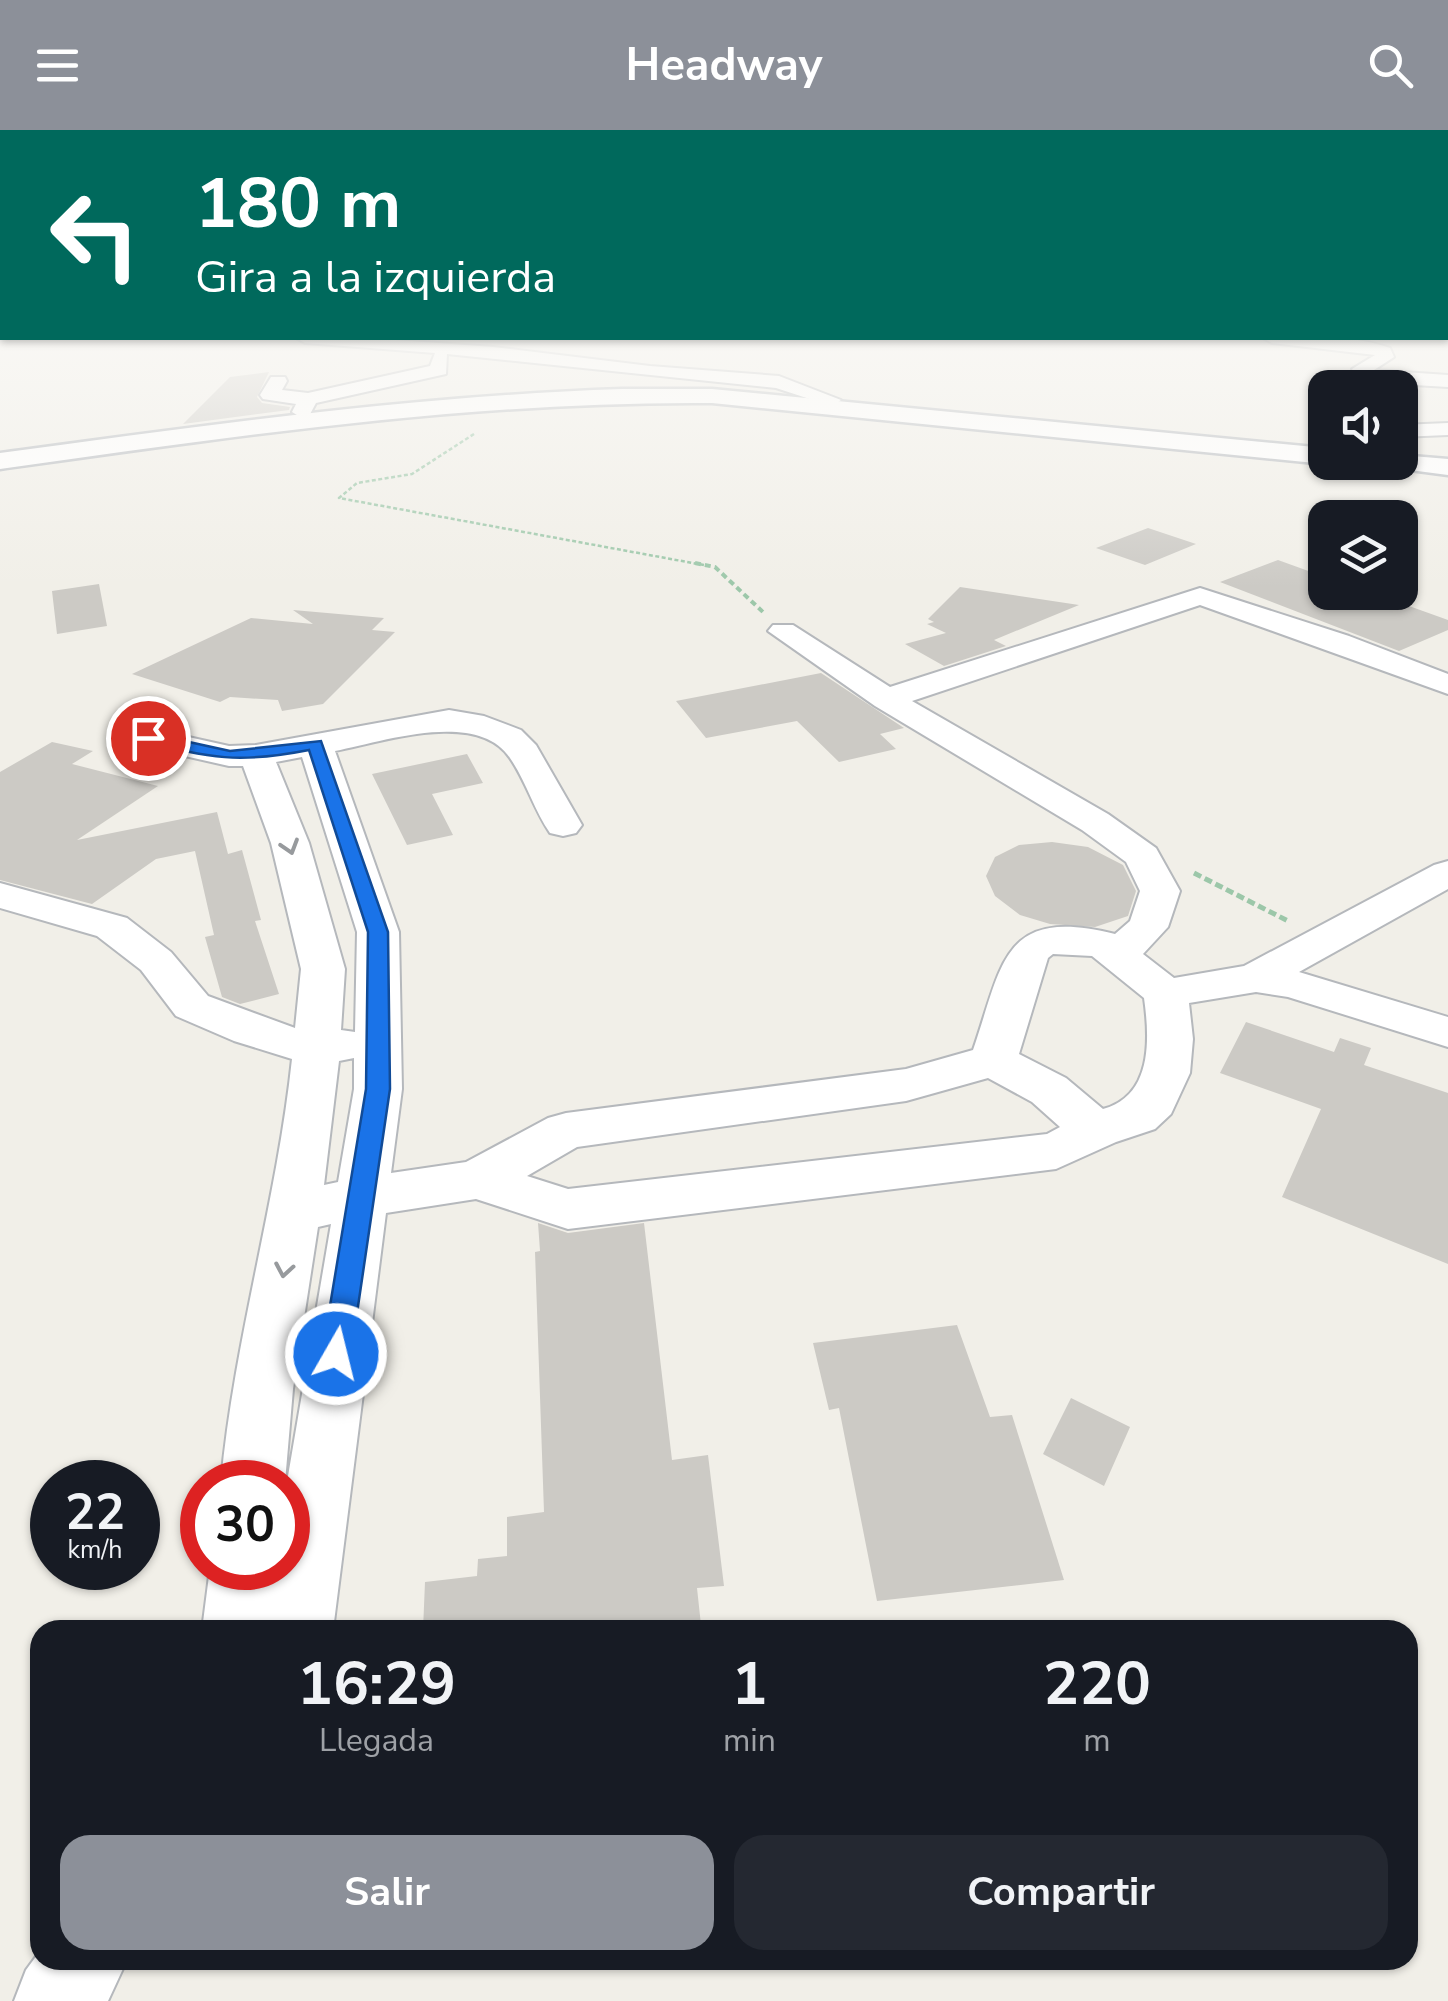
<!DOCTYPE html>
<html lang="es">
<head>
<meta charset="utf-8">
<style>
  :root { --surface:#171b24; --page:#242831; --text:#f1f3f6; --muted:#9ea1a6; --accent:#8c9099 }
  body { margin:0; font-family:"Nunito Sans",sans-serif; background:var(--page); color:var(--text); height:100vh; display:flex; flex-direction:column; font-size:38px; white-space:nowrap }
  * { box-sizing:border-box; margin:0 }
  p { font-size:32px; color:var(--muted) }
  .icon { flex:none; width:55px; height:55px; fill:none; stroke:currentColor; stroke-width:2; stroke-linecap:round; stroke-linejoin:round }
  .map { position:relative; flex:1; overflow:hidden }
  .side { position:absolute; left:30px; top:1490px; width:1388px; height:350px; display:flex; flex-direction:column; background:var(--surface); border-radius:30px; box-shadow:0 2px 8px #0004 }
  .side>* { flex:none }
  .guide { position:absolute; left:0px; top:0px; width:1450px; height:210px; box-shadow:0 2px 8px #0004; background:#00695c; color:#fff; overflow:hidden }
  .buttons { position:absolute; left:1308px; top:240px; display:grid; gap:20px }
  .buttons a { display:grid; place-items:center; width:110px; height:110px; border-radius:20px; background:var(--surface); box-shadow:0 2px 8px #0004; font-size:50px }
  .speed { position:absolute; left:30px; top:1330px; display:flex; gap:20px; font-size:50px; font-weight:700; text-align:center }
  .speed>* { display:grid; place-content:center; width:130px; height:130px; border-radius:50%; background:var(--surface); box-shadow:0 2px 8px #0004; line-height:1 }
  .speed small { font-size:25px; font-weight:400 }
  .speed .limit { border:15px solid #d22; background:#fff; color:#111 }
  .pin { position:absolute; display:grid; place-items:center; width:85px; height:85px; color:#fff; margin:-42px; border:5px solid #fff; border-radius:50%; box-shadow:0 2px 10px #0007 }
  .me { position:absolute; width:110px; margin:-55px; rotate:8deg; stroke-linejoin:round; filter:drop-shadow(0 0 8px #0008) }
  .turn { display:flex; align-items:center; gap:35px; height:210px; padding:0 30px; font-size:45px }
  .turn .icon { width:130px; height:130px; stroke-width:2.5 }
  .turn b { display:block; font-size:70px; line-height:85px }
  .eta { display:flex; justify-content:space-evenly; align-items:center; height:170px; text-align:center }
  .eta b { font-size:60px; font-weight:700; line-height:70px }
  .action { display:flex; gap:20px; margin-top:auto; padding:20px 30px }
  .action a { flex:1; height:115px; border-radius:30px; background:var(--accent); color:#fff; font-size:40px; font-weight:700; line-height:115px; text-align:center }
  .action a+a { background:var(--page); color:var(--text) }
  header { display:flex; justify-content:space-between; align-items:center; height:130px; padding:0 30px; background:var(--accent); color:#fff; font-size:45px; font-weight:700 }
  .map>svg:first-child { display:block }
  .building { fill:#cccac5 }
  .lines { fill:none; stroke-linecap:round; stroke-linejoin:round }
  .street-casing { stroke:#b5b8bc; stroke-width:4 }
  .secondary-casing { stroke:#b6babf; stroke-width:5 }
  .path-far2 { stroke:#9cc7a9; stroke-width:2.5; stroke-dasharray:4 2.5; stroke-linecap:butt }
  .path-far1 { stroke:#9cc7a9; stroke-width:4; stroke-dasharray:6 4; stroke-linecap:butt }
  .path { stroke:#9cc7a9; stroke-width:5; stroke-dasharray:8 4; stroke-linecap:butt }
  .street { fill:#fff; fill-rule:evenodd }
  .secondary { fill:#fff; fill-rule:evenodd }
  .oneway { stroke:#979a9d }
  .route { fill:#1a73e8; stroke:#114b97; stroke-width:2.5 }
</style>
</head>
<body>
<header><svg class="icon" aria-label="menu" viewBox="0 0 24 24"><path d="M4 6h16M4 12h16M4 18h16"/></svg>Headway<svg class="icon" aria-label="search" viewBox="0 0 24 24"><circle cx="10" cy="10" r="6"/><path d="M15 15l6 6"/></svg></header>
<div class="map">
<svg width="1448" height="1871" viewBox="0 0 1448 1871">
  <rect width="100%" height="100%" fill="#f1efe8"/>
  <!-- building -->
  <path class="building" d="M269,242L257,267L262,273L290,277L289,280L183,294L230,247Z
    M1148,398L1196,414L1145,435L1096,418Z
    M1278,430L1325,447V462H1370L1448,490V500L1399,521L1220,452Z
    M99,454L107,496L57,504L52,461Z
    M960,457L1079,475L994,510L1006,516L944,536L905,514L946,503L927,494L934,492L928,489Z
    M293,480L384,488L372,500L395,502L323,574L282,581L278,570L230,567L220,572L132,544L251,488L313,494Z
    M821,543L904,598L880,604L896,619L839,632L797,591L706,608L676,571Z
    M52,612L93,621L72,634L158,656L77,710L217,682L228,724L242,720L261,790L255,791L279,864L240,874L222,867L205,807L214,805L195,721L156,729L92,774L0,750V642Z
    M467,624L483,653L432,664L453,705L407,715L372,644Z
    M1052,712L1088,717L1123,735L1136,761L1128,786L1095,797L1050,794L1020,785L995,766L986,746L995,727L1019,715Z
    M1246,892L1334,922L1340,908L1371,918L1364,935L1448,963V1134L1282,1067L1321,979L1220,943Z
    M538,1093L568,1103L644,1093L672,1330L708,1325L724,1456L697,1458L701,1495L661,1500H423L425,1452L477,1446L478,1429L507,1426V1387L544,1382L535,1122L540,1121Z
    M957,1195L990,1287L1012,1285L1064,1450L877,1471L839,1278L829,1280L813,1213Z
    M1071,1268L1130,1297L1104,1356L1043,1324Z"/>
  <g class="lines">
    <defs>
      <path id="street" d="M0,195H2V202H0Z
        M296,208H368L493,217L650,236L779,246L841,270L831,276L776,258L447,224L446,244L316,273L309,286L302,288L292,282L296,274L263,269L260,265L271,247H285L287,251L282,260L308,263L430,236L435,223L305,213Z
        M1263,208C1304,205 1351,205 1390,218L1394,227L1374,240L1448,245V257L1380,253L1356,247L1352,239L1375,225L1272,213Z
        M1448,293V305L1400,307V295Z
        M1200,458L1349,506L1448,544V564L1200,475L912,571L1108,684L1156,718L1180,761L1168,797L1143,824L1174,848L1244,836L1434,735L1448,731V759L1299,842L1448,887V917L1288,867L1256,862L1189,873L1193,909L1190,943L1171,984L1155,999L1116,1012L1056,1039L568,1099L476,1069L386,1083L333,1500H202L210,1438H288L287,1352L331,1094L318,1097L293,1259L285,1352H221C234,1210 277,1071 292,929L234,911L176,886L141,840L97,806L0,778V753L127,788L171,822L208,866L295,898L301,839L271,713L243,636H229L136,615L131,608L136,601L148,598L229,616L256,615L449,580L484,586L521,600L536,615L582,695L576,703L563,706L550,703C534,680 526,651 510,628C477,579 382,612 335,621L399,802L402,959L391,1043L466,1032L548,988L566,983L906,939L973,920C1003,833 1002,776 1115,804L1130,791L1140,761L1126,732L1082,700L875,576L768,501L773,495H793L890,557ZM302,627L357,802L355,902L341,900L345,839L309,713L276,632ZM1053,824L1092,826L1144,868C1150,910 1152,966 1103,979L1066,948L1019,924L1048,828ZM354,928V959L338,1052L324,1055L339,931ZM988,948L1032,972L1060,997L1047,1004L568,1059L527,1046L577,1017L906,971Z
        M40,1821V1830H127L108,1871H14L26,1840Z"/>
      <path id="secondary" d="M622,259H712L1325,318V332H1330L1325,334L712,273C472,271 237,306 0,339V323C207,295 413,266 622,259Z
        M1400,325L1448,329V345L1387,337L1383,332H1400Z"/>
    </defs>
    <!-- street casing -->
    <use href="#street" class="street-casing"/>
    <!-- secondary casing -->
    <use href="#secondary" class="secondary-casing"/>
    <!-- path-far2 -->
    <path class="path-far2" d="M474,304L412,344L357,353L339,368L709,436"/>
    <!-- path-far1 -->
    <path class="path-far1" d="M695,433L715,437L764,483"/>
    <!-- path -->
    <path class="path" d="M1194,743L1290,792"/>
    <!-- street -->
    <use href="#street" class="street"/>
    <!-- secondary -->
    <use href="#secondary" class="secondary"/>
  </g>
  <!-- one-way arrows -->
  <defs><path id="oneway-chevron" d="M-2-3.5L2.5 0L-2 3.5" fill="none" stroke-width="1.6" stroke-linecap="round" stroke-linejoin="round" transform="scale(2.5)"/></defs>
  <g class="oneway">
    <use href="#oneway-chevron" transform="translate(290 717) rotate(73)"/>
    <use href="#oneway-chevron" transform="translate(284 1140) rotate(100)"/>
  </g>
  <!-- sky -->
  <linearGradient id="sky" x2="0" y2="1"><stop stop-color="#8fc3f1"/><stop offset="0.43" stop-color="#f9f8f5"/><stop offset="1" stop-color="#f9f8f5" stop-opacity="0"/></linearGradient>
  <rect width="1448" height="457" fill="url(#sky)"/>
  <!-- route -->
  <path class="route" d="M148,603L230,621L321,611L388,802L390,959L351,1224L347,1233L336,1236L326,1233L322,1224L366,959L368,802L309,620C238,634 211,628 142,611V604Z"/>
</svg>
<div class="buttons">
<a><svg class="icon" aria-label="sound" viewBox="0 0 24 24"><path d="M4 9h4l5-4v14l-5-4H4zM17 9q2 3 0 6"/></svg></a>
<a><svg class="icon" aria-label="layers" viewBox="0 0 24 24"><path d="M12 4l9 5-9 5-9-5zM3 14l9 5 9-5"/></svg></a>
</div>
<div class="speed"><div>22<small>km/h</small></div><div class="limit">30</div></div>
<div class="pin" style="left:148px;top:608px;background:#d93025"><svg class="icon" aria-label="arrive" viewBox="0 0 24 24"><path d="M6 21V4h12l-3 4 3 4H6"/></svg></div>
<svg class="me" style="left:336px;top:1224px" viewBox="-20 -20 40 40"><circle r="17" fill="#1a73e8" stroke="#fff" stroke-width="3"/><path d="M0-11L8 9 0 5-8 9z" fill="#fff"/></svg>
<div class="guide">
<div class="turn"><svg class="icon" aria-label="left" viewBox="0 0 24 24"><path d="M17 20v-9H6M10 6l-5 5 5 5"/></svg><div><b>180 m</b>Gira a la izquierda</div></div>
</div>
<section class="side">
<div class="eta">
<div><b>16:29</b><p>Llegada</p></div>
<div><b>1</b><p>min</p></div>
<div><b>220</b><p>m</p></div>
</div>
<div class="action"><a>Salir</a><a>Compartir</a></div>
</section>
</div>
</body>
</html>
